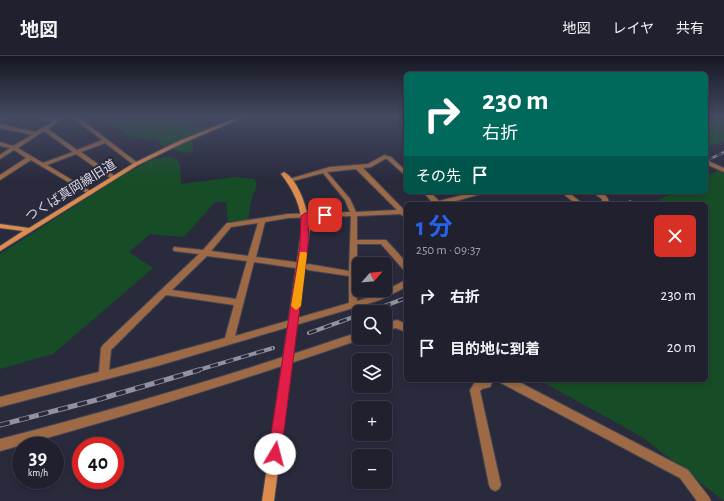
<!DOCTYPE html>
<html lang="ja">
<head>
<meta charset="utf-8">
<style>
  :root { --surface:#20202e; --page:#2d2d3a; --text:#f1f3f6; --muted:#a2a3aa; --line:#3d3e4a; --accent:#2563eb }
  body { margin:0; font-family:"Alegreya Sans","Noto Sans JP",sans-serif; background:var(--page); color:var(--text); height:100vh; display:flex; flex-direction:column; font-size:15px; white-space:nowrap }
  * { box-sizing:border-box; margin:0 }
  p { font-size:13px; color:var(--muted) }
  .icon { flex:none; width:22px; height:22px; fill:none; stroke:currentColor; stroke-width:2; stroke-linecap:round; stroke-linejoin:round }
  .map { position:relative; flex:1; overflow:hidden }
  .drawer { position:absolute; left:404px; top:146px; width:304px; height:180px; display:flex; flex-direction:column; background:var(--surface); border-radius:6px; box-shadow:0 2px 6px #0003,0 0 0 1px var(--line) }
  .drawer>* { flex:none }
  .banner { position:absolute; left:404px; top:16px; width:304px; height:122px; border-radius:6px; box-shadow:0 2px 6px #0003,0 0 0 1px var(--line); background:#00695c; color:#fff; overflow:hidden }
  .needle { width:26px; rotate:63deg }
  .fabs { position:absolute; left:352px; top:201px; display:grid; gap:8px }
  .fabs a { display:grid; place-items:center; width:40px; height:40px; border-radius:6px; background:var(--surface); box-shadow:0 2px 6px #0003,0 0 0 1px var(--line); font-size:20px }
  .speed { position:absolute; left:12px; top:381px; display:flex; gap:8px; font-size:20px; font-weight:700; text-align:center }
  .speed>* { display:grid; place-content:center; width:52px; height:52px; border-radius:50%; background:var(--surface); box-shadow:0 2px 6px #0003,0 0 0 1px var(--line); line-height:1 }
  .speed small { font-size:10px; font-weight:400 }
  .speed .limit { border:6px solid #d22; background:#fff; color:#111 }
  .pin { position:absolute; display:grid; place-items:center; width:34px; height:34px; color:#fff; margin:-17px; border-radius:8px; box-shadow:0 2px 6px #0006 }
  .me { position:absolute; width:44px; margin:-22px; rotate:8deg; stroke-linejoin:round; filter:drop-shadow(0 0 3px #0008) }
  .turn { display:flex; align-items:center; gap:14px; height:84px; padding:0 12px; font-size:18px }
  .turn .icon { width:52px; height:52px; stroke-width:2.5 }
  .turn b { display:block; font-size:28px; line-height:34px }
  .then { display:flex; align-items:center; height:38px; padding:0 12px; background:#0003; gap:8px; font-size:15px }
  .round { display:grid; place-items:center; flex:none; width:42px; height:42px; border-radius:6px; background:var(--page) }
  .head { display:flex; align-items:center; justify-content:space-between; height:68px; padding:0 12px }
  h1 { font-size:24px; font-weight:700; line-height:30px; color:var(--accent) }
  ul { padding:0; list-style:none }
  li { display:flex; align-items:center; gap:12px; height:52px; padding:0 12px }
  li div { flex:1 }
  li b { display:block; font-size:15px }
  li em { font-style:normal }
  header { display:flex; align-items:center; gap:24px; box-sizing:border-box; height:56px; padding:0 20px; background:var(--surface); border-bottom:1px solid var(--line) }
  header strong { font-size:19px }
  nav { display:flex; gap:22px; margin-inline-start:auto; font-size:14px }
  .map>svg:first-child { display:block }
  .green { fill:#164d26 }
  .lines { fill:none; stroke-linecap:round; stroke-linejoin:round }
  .street-casing { stroke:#464658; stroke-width:2 }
  .secondary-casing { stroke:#464658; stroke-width:2 }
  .street { fill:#9d6a45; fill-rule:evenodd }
  .secondary { fill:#dd8c4d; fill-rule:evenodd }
  .rail-far3-casing { stroke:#9191a0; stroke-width:2.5 }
  .rail-far2-casing { stroke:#9191a0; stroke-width:3.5 }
  .rail-far1-casing { stroke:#9191a0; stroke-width:4 }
  .rail-casing { stroke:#9191a0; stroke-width:5 }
  .rail-far3 { stroke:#2a2a3d; stroke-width:1.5; stroke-dasharray:5; stroke-linecap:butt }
  .rail-far2 { stroke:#2a2a3d; stroke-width:2; stroke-dasharray:6; stroke-linecap:butt }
  .rail-far1 { stroke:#2a2a3d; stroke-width:2.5; stroke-dasharray:8; stroke-linecap:butt }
  .rail { stroke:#2a2a3d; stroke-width:3.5; stroke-dasharray:10; stroke-linecap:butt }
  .route { fill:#e11d48; stroke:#92132f }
  .slow { fill:#f59e0b }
  .labels { text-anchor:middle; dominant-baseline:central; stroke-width:4; stroke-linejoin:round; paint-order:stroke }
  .far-street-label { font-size:13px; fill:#d9d9e6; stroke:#2a2a3d }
</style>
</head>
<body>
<header>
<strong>地図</strong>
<nav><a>地図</a><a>レイヤ</a><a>共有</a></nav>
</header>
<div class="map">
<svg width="724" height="445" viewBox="0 0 724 445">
  <rect width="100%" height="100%" fill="#2a2a3d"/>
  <!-- green -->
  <path class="green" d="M102,61H179L206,73L208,79L192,85L194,95L184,97L162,89L156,84L131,81Z
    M706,61H724V85L706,92Z
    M170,101L177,103L180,110L181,128L236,121L254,123L257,128L251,145L247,169L228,165L226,146H215L184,181L150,178L129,196L153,212L53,298L0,313V198L123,119L153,103Z
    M718,115L724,117V445L642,381L539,324H706V148H651L675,136H706V120Z"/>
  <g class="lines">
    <defs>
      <path id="street" d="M3,61H11L0,65V62Z
        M34,61H46L56,63L59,61H65L48,73L77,94L102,84L72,61H78L139,108L134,109L105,87L81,96L116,121V123H112L76,98L47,109L92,136L93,137L90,139L31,104L0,124V119L26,102L14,94L0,103V99L10,92L0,90V86L13,90L32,79L0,72V68L35,76L52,66ZM44,75L73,96L43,107L18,92Z
        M384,99L391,101L406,115V120L387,103H385L371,111L363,112L404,154H406V161L403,160L400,158L357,160V184H386L406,206V214L403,213L381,188H357V245L374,240L406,224V231L380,244L360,250L157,310L0,351V341L99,316L101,292L103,289L199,198L174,195L173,193L174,191L203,194L227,167H229L288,158L350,156L345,144L323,117L289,126L286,124L330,111L368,108ZM356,113L397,154L356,156L350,143L327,116ZM351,160L349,215L308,208L304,211L308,214L349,220V247L235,280L254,206L295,212L299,209L295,206L256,201L265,166L288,162ZM258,167L248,200L211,195L231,171ZM207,200L247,205L236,243L172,234ZM166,239L234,249L225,282L109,314L111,294Z
        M706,104L724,112V116L706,108Z
        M423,136H430L439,145L475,136H485L484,137L445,148H434Z
        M561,136H568L583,148H576Z
        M592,136C600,136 607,138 609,146L606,148H597L602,145V143Z
        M397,264L406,268V276L396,272L385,275V267Z
        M359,276V282L362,283C243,324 122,362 0,395V383C121,352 241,316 359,276Z
        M482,324H493L490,331L482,333L480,335L501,429L499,433L495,435L491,433L489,429L470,334L475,326Z
        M500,324H515L688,414L709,441L711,445H697L680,422L501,327Z"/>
      <path id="secondary" d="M238,61H245L183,87L138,109L0,195V190L23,175L0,172V168L29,172L134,107L179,85Z
        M284,116C299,124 308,155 310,171L274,445H262L302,171C301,150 294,135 281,118Z"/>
    </defs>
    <!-- street casing -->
    <use href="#street" class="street-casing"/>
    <!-- secondary casing -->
    <use href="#secondary" class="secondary-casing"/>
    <!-- street -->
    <use href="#street" class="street"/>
    <!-- secondary -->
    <use href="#secondary" class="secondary"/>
    <defs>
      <path id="rail-far3" d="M708,104L724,96"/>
      <path id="rail-far2" d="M626,148L630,146"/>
      <path id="rail-far1" d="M368,256L406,242
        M309,277L359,259
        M195,315L273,292"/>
      <path id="rail" d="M0,369L100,343L199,314"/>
    </defs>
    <!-- rail-far3 casing -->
    <use href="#rail-far3" class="rail-far3-casing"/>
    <!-- rail-far2 casing -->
    <use href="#rail-far2" class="rail-far2-casing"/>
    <!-- rail-far1 casing -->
    <use href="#rail-far1" class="rail-far1-casing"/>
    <!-- rail casing -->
    <use href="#rail" class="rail-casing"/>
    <!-- rail-far3 -->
    <use href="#rail-far3" class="rail-far3"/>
    <!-- rail-far2 -->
    <use href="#rail-far2" class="rail-far2"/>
    <!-- rail-far1 -->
    <use href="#rail-far1" class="rail-far1"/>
    <!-- rail -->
    <use href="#rail" class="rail"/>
  </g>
  <!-- sky -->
  <linearGradient id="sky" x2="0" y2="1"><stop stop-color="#171722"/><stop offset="0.49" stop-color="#444a62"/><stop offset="1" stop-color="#444a62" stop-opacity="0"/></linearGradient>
  <rect width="724" height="124" fill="url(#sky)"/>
  <!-- route -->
  <path class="route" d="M305,157H325L329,159L325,161L309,162L308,189L281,398L279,403L275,405L270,403L268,398L300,189L301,160Z"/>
  <!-- slow -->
  <path class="slow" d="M300,196H306L307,198L301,250L296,254L291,250Z"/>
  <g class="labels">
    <!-- far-street labels -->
    <g class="far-street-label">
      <text transform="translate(71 135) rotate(-32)">つくば真岡線旧道</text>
    </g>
  </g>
</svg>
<div class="fabs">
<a><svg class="needle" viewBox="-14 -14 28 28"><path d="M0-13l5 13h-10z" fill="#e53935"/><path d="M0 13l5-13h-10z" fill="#a2a3aa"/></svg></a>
<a><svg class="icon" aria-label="search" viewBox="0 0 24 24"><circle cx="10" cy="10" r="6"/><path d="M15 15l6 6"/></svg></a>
<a><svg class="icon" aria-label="layers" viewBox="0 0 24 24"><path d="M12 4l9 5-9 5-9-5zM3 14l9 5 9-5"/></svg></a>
<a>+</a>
<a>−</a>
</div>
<div class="speed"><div>39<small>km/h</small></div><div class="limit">40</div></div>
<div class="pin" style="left:325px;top:159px;background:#d93025"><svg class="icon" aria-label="arrive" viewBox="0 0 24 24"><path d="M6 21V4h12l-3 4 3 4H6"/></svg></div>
<svg class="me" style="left:275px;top:398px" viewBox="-20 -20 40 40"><circle r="19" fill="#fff"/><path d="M0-13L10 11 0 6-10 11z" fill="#e11d48"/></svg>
<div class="banner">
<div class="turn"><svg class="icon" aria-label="right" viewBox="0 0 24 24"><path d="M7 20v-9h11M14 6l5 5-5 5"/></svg><div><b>230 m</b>右折</div></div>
<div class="then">その先<svg class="icon" aria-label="arrive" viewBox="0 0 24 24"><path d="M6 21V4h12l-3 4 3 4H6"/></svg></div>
</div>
<section class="drawer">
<div class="head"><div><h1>1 分</h1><p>250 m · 09:37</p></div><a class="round" style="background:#d93025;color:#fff"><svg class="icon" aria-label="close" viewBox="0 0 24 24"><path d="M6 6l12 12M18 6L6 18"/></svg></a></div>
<ul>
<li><svg class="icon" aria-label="right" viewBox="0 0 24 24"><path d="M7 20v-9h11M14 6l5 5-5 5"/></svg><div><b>右折</b></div><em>230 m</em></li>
<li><svg class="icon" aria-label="arrive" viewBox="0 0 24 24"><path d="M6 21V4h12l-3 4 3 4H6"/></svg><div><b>目的地に到着</b></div><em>20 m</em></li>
</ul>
</section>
</div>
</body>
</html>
